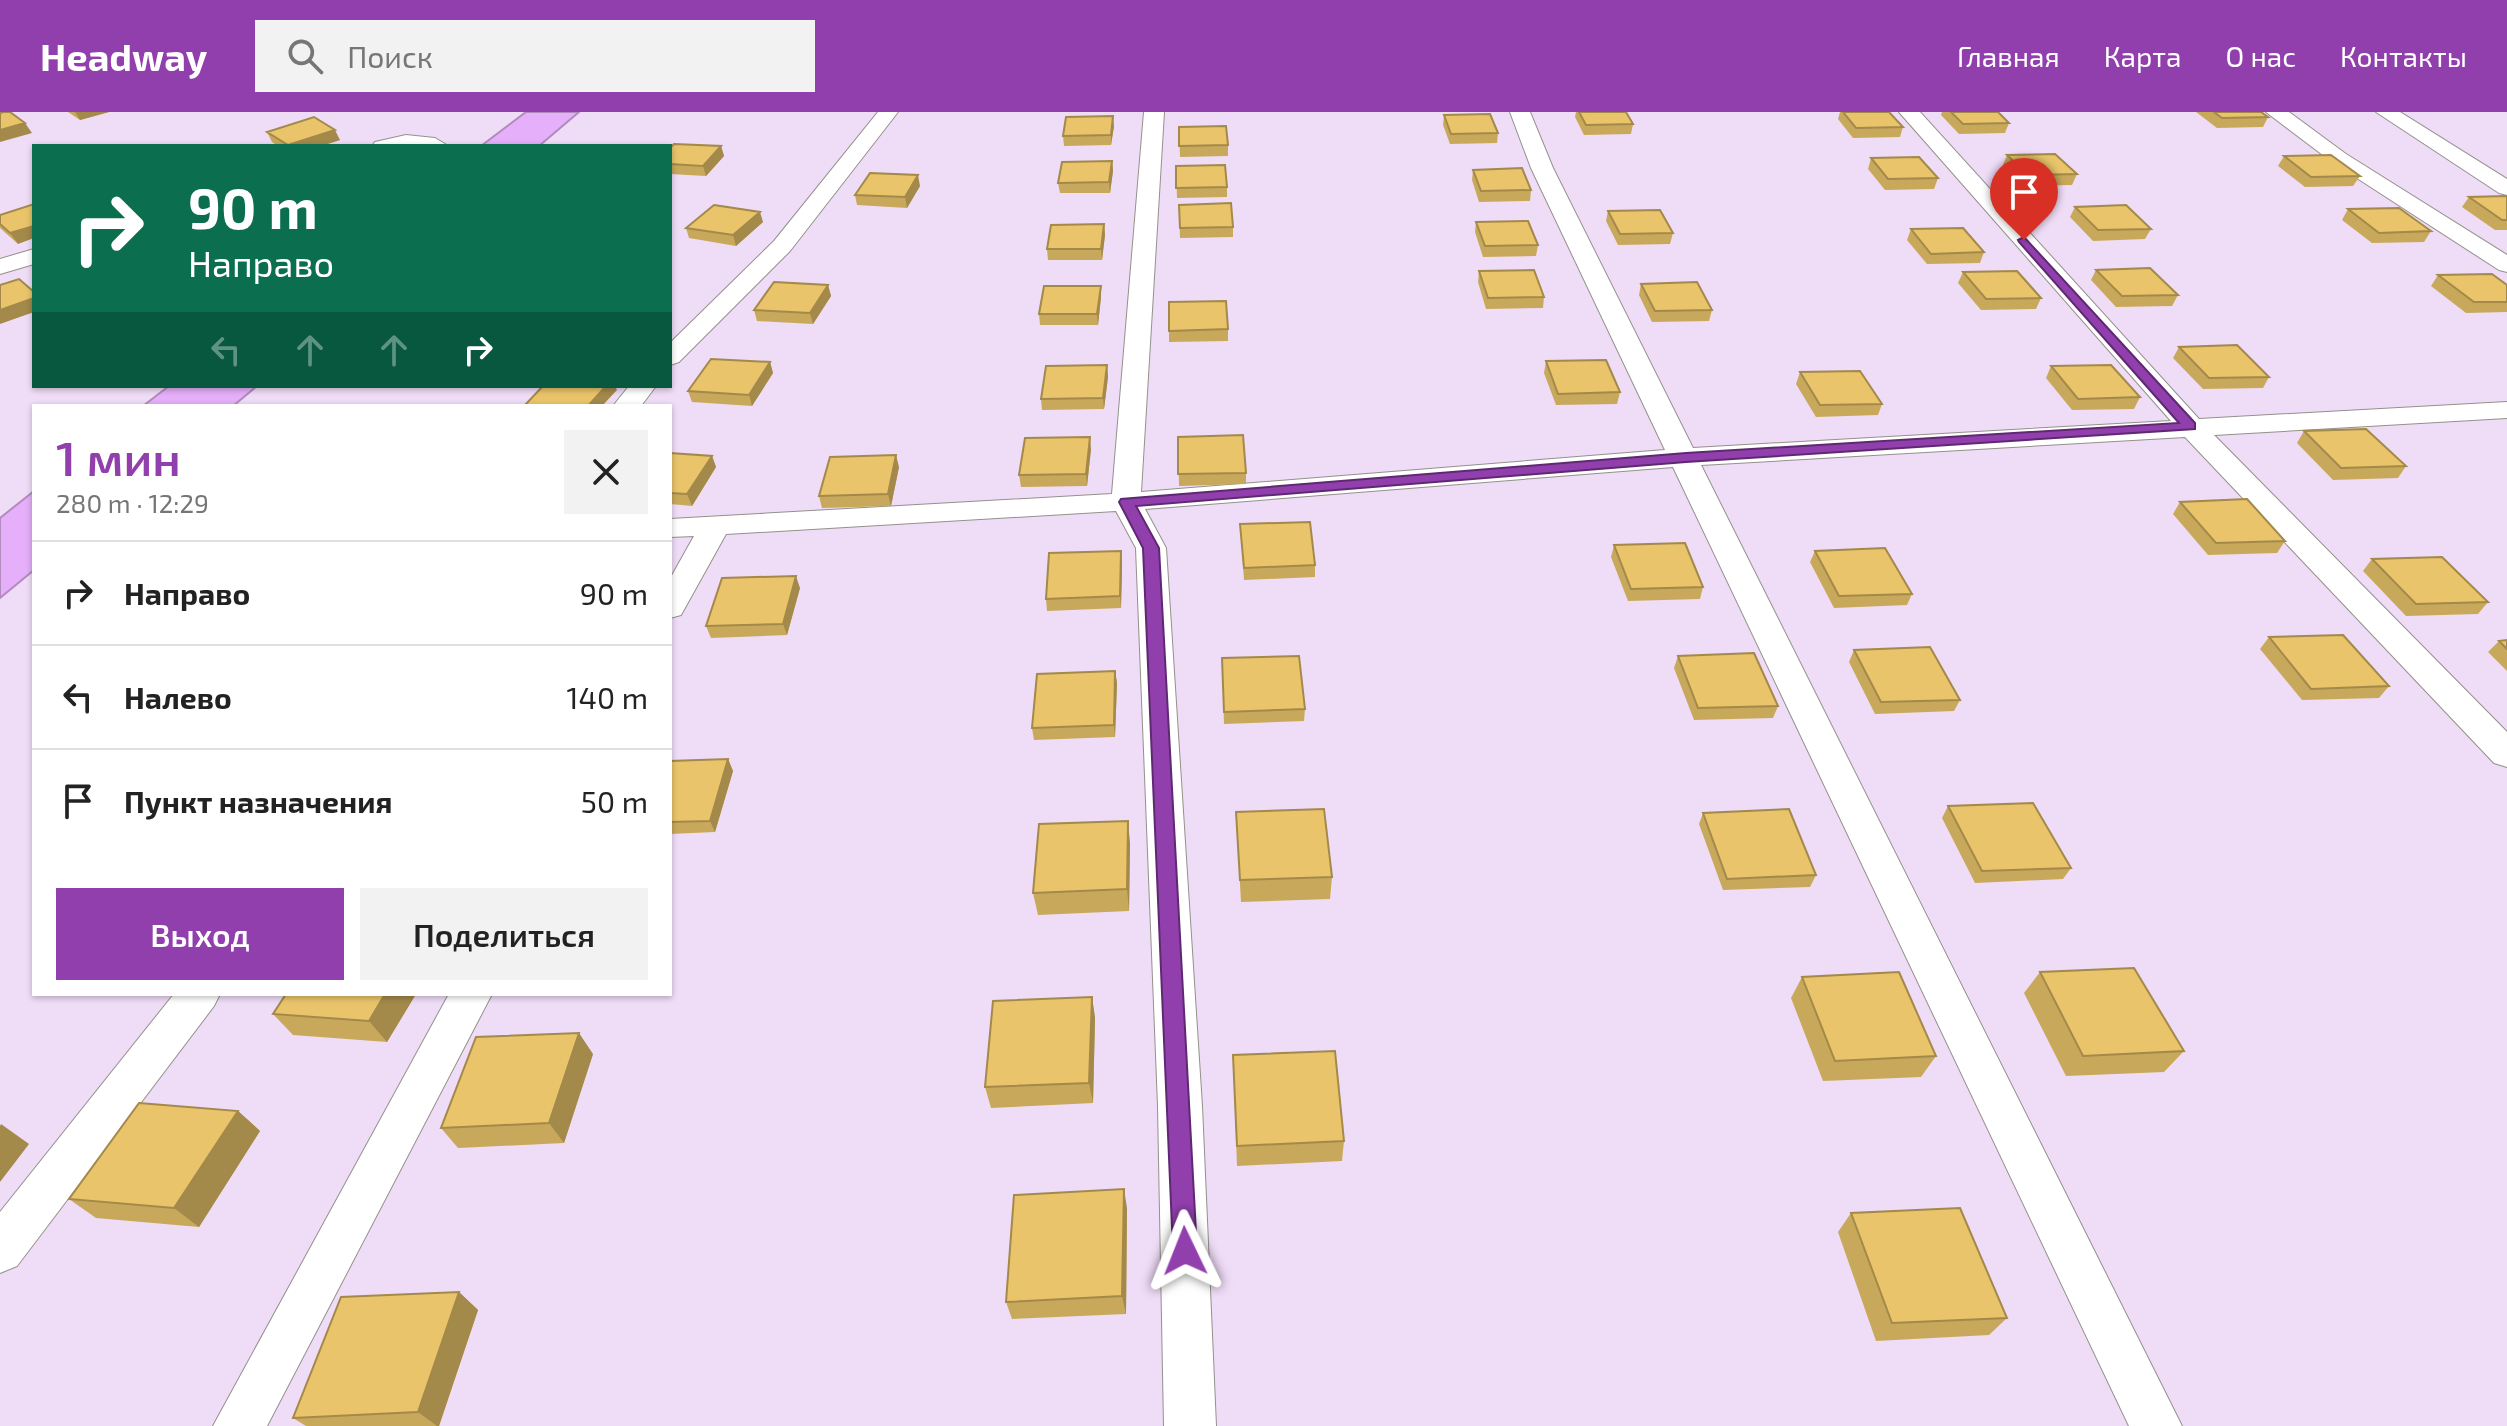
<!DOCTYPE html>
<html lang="ru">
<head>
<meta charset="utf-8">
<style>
  :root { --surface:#fff; --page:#f2f2f2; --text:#222; --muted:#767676; --line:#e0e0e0; --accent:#923fae }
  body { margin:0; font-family:"Exo 2",sans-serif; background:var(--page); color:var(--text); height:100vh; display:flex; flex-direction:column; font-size:30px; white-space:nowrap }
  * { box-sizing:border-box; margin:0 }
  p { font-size:26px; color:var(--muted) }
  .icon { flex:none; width:44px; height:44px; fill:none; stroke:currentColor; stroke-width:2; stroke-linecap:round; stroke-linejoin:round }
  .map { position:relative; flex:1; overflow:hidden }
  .details { position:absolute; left:32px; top:292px; width:640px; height:592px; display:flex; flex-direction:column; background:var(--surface); border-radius:0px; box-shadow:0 2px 6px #0004 }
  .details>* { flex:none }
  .hud { position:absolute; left:32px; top:32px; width:640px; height:244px; border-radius:0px; box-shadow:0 2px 6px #0004; background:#0b6e4f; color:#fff; overflow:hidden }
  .pin { position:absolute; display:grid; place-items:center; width:68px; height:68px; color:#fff; margin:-82px -34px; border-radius:50% 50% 50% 0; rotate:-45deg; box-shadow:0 0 8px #0007 }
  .pin .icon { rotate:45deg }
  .me { position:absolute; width:88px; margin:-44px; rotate:358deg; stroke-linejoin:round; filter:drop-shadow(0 0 6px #0008) }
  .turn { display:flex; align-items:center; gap:28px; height:168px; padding:0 24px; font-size:36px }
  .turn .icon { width:104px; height:104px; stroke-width:2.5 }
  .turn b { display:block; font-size:56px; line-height:68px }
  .lanes { display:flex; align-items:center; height:76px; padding:0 24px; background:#0003; justify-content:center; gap:40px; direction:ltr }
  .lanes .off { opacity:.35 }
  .round { display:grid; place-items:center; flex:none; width:84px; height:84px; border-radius:0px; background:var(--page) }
  .summary { display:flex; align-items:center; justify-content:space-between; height:136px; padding:0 24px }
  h1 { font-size:48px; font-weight:600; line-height:60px; color:var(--accent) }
  .cta { display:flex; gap:16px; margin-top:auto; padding:16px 24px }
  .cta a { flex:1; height:92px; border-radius:0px; background:var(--accent); color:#fff; font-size:32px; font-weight:600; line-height:92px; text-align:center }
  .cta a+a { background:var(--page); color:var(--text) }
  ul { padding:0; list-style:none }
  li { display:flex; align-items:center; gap:24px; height:104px; padding:0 24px; border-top:2px solid var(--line) }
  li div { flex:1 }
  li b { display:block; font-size:30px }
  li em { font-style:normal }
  header { display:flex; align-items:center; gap:48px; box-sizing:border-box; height:112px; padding:0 40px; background:var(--accent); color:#fff }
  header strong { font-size:38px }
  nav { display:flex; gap:44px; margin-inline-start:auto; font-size:28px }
  .search { width:560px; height:72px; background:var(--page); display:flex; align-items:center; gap:20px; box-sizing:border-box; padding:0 28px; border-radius:0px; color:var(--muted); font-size:30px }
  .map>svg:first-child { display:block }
  .green { fill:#efdcf7; fill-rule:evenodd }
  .water { fill:#e5aff9; stroke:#b18bbe; stroke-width:2 }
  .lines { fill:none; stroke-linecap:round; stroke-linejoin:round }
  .lane-casing { stroke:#94918a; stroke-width:2 }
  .lane { fill:#fff; fill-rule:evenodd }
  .wall { fill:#c8a95b }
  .shaded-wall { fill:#a3894a }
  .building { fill:#e9c46a; stroke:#a3894a; stroke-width:2 }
  .route { fill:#923fae; stroke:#5f2971; stroke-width:2 }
</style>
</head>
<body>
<header>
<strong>Headway</strong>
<div class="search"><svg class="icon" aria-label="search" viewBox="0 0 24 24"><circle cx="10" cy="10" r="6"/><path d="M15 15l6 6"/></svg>Поиск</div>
<nav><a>Главная</a><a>Карта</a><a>О нас</a><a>Контакты</a></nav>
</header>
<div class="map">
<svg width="2507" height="1314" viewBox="0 0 2507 1314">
  <rect width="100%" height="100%" fill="#fffbf4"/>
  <!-- green -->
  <path class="green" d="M0,0H2507V1314H0ZM34,34H670V274H34ZM34,294H670V882H34Z"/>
  <!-- water -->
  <path class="water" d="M526,0H579L539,34H481Z
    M169,274H257L233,294H143Z
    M34,379V458L0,486V406Z"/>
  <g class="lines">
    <defs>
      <path id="lane" d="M878,0H898L790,139L679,250L670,253V231L774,129Z
        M1144,0H1164L1141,380L1665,338L1531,56L1510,0H1530L1553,56L1693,336L2171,309L1899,0H1920L2199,307L2507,290V306L2214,323L2507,620V655L2494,651L2185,325L1701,353L2182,1314H2129L1673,355L1145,397L1166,436L1202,994L1216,1314H1164L1158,994L1136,436L1116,399L726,422L681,503L670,506V467L694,424L670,425V407L1112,382Z
        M2266,0H2289L2346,42L2507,143V160L2499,158L2332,50Z
        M2376,0H2400L2507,67V83L2499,81Z
        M406,23L435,26L445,32L372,34L375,30Z
        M34,137V152L0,162V147Z
        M629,274H656L641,294H613Z
        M174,882H220L214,894L17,1154L0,1161V1100Z
        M449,882H492L267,1314H213Z"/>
    </defs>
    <!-- lane casing -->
    <use href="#lane" class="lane-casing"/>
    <!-- lane -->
    <use href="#lane" class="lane"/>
  </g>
  <!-- wall -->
  <path class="wall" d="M68,0H109L80,8Z
    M1576,0H1626L1633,12L1631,22L1584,23L1575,5Z
    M1840,0H1889L1903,15L1900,25L1853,26L1838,7Z
    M1942,0H1998L2009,11L2005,21L1959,22L1941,3Z
    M2196,0H2261L2268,5L2263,15L2217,16Z
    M1444,3L1498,21L1497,31L1450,32L1443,13Z
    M1114,14L1111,33L1064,34L1063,24Z
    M1179,15L1228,33V44L1180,45Z
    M267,20L340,28L321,34H278L272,30Z
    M721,34L724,44L706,64L670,62V36Z
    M2007,43L2077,62L2072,73L2023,74L2003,53Z
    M2284,44L2360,64L2353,74L2305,75L2278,54Z
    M1871,46L1938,66L1934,77L1885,78L1868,57Z
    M1112,49L1113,59L1110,81H1060L1058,71Z
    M1176,54L1227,75V85L1177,86Z
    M1473,58L1531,78L1530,89L1479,90L1472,68Z
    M920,74L907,96L857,93L855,83Z
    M2507,84V118H2495L2462,95L2469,85Z
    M1179,93L1233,115V125L1180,126Z
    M2075,95L2151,117L2145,127L2093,129L2070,105Z
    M2348,97L2431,119L2424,130L2372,131L2342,108Z
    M1608,99L1673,121L1670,132L1618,133L1606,109Z
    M0,103L18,132L0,116Z
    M763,110L736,134L689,126L686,116Z
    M1476,110L1538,133L1536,144L1483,145L1475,120Z
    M1104,112L1105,123L1102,148H1048L1047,137Z
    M1911,117L1984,140L1980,151L1927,152L1907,128Z
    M2096,158L2178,183L2172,194L2116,195L2091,168Z
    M1479,159L1544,185L1543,196L1486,197L1478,170Z
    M1963,160L2041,186L2036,197L1981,198L1958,171Z
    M2438,163L2507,173V200L2466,201L2431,174Z
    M1641,172L1712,198L1709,209L1652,210L1639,183Z
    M828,173L831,184L813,212L757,209L754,198Z
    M1101,174V185L1098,213H1040L1039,202Z
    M1169,190L1228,217V229L1169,230Z
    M2179,235L2269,265L2263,276L2203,277L2173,246Z
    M1546,249L1620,280L1617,292L1556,293L1544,261Z
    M770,250L773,261L752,294L692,290L688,279Z
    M1107,253L1108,265L1104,297L1042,298L1041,287Z
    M2051,254L2140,285L2134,297L2072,298L2046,266Z
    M1800,260L1882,292L1878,303L1816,305L1796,272Z
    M2304,319L2406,354L2398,366L2333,368L2297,331Z
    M1178,325L1246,361V372L1179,374Z
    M1091,337L1087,374L1021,375L1019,363Z
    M670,341L712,344L716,355L692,394L670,392Z
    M899,355L891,394L822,396L819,384Z
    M2180,390L2285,429L2277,441L2208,443L2173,402Z
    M1240,412L1315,453V465L1244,468Z
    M1614,433L1703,475L1700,487L1628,489L1611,445Z
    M1815,439L1912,482L1907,493L1834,496L1810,450Z
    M2372,447L2488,490L2478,502L2406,504L2363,459Z
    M1122,451L1121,496L1047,499L1046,487Z
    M800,476L787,523L711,526L706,514Z
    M2269,525L2389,574L2379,586L2302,588L2260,537Z
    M2507,528V559L2488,540L2499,529Z
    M1854,538L1960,588L1954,599L1875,602L1849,550Z
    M1678,544L1778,594L1773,606L1694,608L1674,556Z
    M1222,546L1305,597L1304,609L1224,612Z
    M1115,559L1117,571L1115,625L1034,628L1032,616Z
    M728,647L733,659L715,720L670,722V649Z
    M1948,694L2071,756L2063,767L1975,771L1942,706Z
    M1236,700L1332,765L1330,787L1241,790Z
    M1703,701L1816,763L1810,775L1723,778L1699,712Z
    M1130,731L1129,799L1038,803L1033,781Z
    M2040,860L2184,939L2164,960L2066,964L2024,881Z
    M1802,865L1936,944L1921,965L1823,969L1791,886Z
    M416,882L387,930L293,923L273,902Z
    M1092,885L1095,906L1093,991L991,996L985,975Z
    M593,942L564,1031L458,1036L441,1016Z
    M1233,943L1344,1029L1342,1049L1237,1054Z
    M238,999L260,1019L199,1115L96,1106L69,1087Z
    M1127,1096L1126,1202L1012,1207L1006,1190Z
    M1851,1101L2007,1206L1989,1223L1876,1229L1838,1120Z
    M459,1180L478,1198L439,1314H306L293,1306Z"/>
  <!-- shaded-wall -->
  <path class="shaded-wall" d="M75,0H109L80,8Z
    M1113,4L1114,14L1111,33V23Z
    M25,11L32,21L0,30V18Z
    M335,18L340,28L321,34H288V33Z
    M721,34L724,44L706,64L703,54Z
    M1112,49L1113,59L1110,81L1109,70Z
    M918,63L920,74L907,96L905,85Z
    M760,100L763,110L736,134L733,123Z
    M1104,112L1105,123L1102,148L1101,137Z
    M34,114V126L18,132L10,121Z
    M828,173L831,184L813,212L810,201Z
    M1101,174V185L1098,213L1097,202Z
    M34,186V200L0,212V198Z
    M770,250L773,261L752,294L749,283Z
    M1107,253L1108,265L1104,297L1103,286Z
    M606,274H615L617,278L602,294H588Z
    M1090,325L1091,337L1087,374L1086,362Z
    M896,343L899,355L891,394L888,382Z
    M712,344L716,355L692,394L687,382Z
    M1121,439L1122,451L1121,496L1120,484Z
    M796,464L800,476L787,523L783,512Z
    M1115,559L1117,571L1115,625L1114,613Z
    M728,647L733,659L715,720L710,709Z
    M1128,709L1130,731L1129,799L1127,777Z
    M385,882H416L387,930L369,909Z
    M1092,885L1095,906L1093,991L1089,971Z
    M579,921L593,942L564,1031L549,1011Z
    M238,999L260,1019L199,1115L174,1096Z
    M1,1012L29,1032L0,1070V1014Z
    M1124,1077L1127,1096L1126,1202L1122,1184Z
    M459,1180L478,1198L439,1314H437L418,1300Z"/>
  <!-- building -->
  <path class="building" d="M4,0H10L25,11L0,18V1Z
    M1579,0H1626L1633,12L1586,13Z
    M1843,0H1889L1903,15L1856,16Z
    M1951,0H1998L2009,11L1963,12Z
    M2214,0H2261L2268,5L2222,6Z
    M1490,2L1498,21L1451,22L1444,3Z
    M1113,4L1111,23L1063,24L1066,5Z
    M314,5L335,18L288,33L267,20Z
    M1226,14L1228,33L1179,34V15Z
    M674,32L721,34L703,54L670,52V36Z
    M2055,42L2077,62L2028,63L2007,43Z
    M2331,43L2360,64L2311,65L2284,44Z
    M1919,45L1938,66L1888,67L1871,46Z
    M1112,49L1109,70L1058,71L1062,50Z
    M1225,53L1227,75L1176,76V54Z
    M1522,56L1531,78L1481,79L1473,58Z
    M870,61L918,63L905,85L855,83Z
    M2507,84V108H2502L2469,85Z
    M1231,91L1233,115L1180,116L1179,93Z
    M34,92V114L10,121L0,112V103Z
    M714,93L760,100L733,123L686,116Z
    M2126,93L2151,117L2098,118L2075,95Z
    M2399,96L2431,119L2379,121L2348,97Z
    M1660,98L1673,121L1620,122L1608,99Z
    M1528,109L1538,133L1485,134L1476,110Z
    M1104,112L1101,137H1047L1051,113Z
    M1963,116L1984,140L1931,142L1911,117Z
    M2150,156L2178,183L2122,184L2096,158Z
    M1534,158L1544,185L1488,186L1479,159Z
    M2017,159L2041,186L1986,187L1963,160Z
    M2492,162L2507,173V190H2474L2438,163Z
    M19,167L34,180V186L0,198V173Z
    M774,170L828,173L810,201L754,198Z
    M1697,170L1712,198L1655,199L1641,172Z
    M1044,174H1101L1097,202H1039Z
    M1226,189L1228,217L1169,219V190Z
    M2237,233L2269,265L2209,266L2179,235Z
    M711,247L770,250L749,283L688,279Z
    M1606,248L1620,280L1558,282L1546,249Z
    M1107,253L1103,286L1041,287L1046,254Z
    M2111,253L2140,285L2078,287L2051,254Z
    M1860,259L1882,292L1820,293L1800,260Z
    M543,274H606L588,294H524Z
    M2366,317L2406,354L2341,356L2304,319Z
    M1243,323L1246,361L1178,362V325Z
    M1090,325L1086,362L1019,363L1025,326Z
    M670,341L712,344L687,382L670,381Z
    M896,343L888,382L819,384L830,345Z
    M2247,387L2285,429L2216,431L2180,390Z
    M1310,410L1315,453L1244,456L1240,412Z
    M1685,431L1703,475L1631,477L1614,433Z
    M1885,436L1912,482L1839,484L1815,439Z
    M1121,439L1120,484L1046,487L1049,441Z
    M2442,445L2488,490L2416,492L2372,447Z
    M796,464L783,512L706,514L722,466Z
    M2343,523L2389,574L2311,577L2269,525Z
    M2507,528V537L2499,529Z
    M1930,535L1960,588L1881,590L1854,538Z
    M1754,541L1778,594L1698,596L1678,544Z
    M1299,544L1305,597L1224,600L1222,546Z
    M1115,559L1114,613L1032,616L1037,562Z
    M728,647L710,709L670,710V649Z
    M2033,691L2071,756L1982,759L1948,694Z
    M1324,697L1332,765L1240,768L1236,700Z
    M1789,697L1816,763L1727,767L1703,701Z
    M1128,709L1127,777L1033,781L1039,712Z
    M2134,856L2184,939L2083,944L2040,860Z
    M1899,860L1936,944L1835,949L1802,865Z
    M286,882H385L369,909L273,902Z
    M1092,885L1089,971L985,975L993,889Z
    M579,921L549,1011L441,1016L476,925Z
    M1335,939L1344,1029L1237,1034L1233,943Z
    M139,991L238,999L174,1096L69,1087Z
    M1124,1077L1122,1184L1006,1190L1014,1083Z
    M1960,1096L2007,1206L1892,1211L1851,1101Z
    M459,1180L418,1300L293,1306L341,1185Z"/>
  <!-- route -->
  <path class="route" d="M2024,125L2195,311V317L1686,350L1136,394L1159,436L1197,1139L1193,1148L1185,1151L1176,1148L1173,1139L1143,436L1119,390L1121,387L1686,341L2179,311L2019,130L2018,128Z"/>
</svg>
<div class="pin" style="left:2024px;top:128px;background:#d93025"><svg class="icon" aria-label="arrive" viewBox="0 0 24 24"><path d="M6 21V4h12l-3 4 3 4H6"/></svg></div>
<svg class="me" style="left:1185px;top:1139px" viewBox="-20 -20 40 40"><path d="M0-17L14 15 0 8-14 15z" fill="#923fae" stroke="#fff" stroke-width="4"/></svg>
<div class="hud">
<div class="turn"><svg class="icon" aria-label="right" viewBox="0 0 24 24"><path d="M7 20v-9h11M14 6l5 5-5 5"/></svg><div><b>90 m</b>Направо</div></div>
<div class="lanes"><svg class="icon off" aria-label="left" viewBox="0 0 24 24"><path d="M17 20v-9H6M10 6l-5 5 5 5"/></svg><svg class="icon off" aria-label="ahead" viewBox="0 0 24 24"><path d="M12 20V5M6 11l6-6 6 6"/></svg><svg class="icon off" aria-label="ahead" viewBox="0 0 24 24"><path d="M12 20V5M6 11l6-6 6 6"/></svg><svg class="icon" aria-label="right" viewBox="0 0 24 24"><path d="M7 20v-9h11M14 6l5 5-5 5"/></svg></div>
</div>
<section class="details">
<div class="summary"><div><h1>1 мин</h1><p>280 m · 12:29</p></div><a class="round"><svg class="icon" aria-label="close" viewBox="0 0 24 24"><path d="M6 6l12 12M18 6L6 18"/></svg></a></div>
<ul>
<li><svg class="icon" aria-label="right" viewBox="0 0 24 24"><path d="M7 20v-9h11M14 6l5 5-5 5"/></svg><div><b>Направо</b></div><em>90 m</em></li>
<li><svg class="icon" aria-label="left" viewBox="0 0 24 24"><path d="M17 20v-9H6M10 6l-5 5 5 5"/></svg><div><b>Налево</b></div><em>140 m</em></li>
<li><svg class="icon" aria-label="arrive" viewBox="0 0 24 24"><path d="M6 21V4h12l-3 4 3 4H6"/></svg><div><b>Пункт назначения</b></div><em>50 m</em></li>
</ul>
<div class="cta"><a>Выход</a><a>Поделиться</a></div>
</section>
</div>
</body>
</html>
